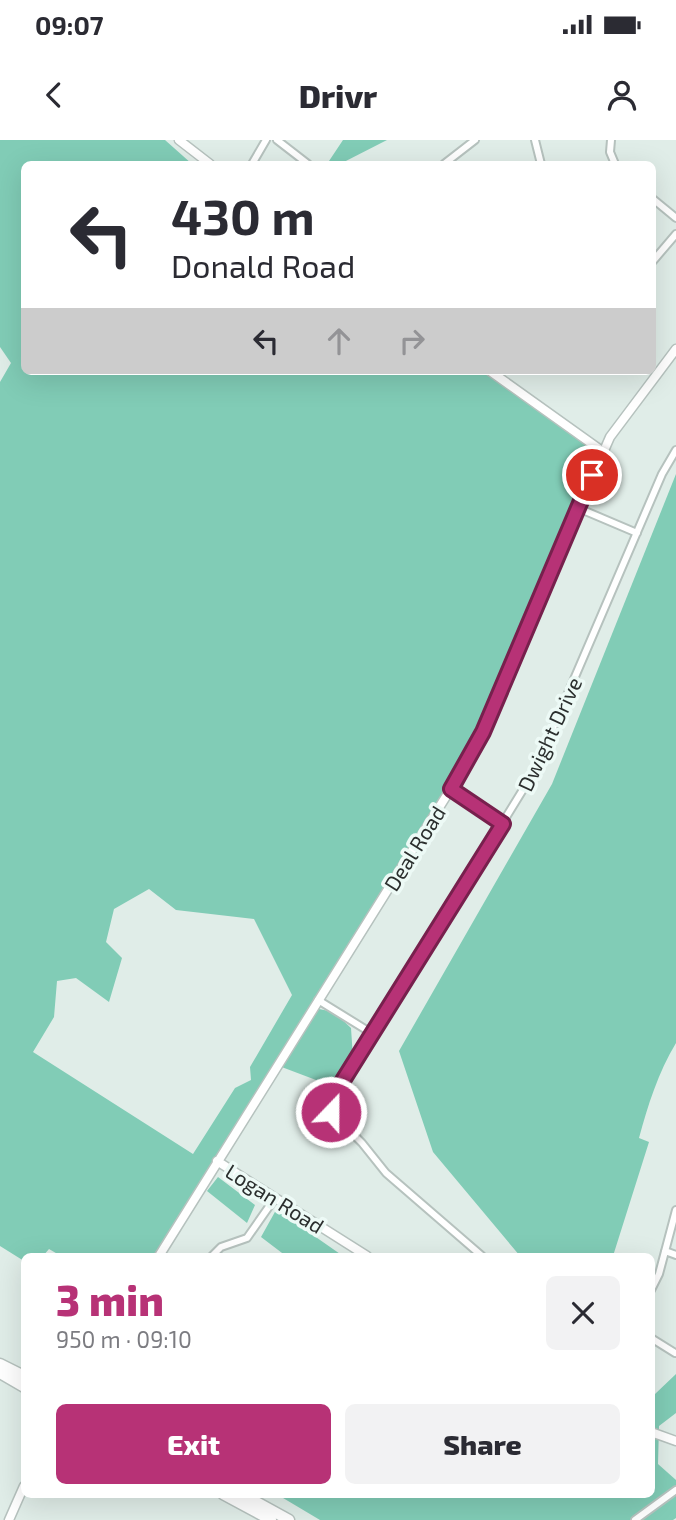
<!DOCTYPE html>
<html lang="en">
<head>
<meta charset="utf-8">
<style>
  :root { --surface:#fff; --page:#f2f2f3; --text:#2b2b33; --muted:#7c7c81; --accent:#b73276 }
  body { margin:0; font-family:"Exo 2",sans-serif; background:var(--page); color:var(--text); height:100vh; display:flex; flex-direction:column; font-size:26px; white-space:nowrap }
  * { box-sizing:border-box; margin:0 }
  p { font-size:23px; color:var(--muted) }
  .icon { flex:none; width:38px; height:38px; fill:none; stroke:currentColor; stroke-width:2; stroke-linecap:round; stroke-linejoin:round }
  .map { position:relative; flex:1; overflow:hidden }
  .drawer { position:absolute; left:21px; top:1113px; width:634px; height:245px; display:flex; flex-direction:column; background:var(--surface); border-radius:10px; box-shadow:0 7px 28px #0002 }
  .drawer>* { flex:none }
  .guide { position:absolute; left:21px; top:21px; width:635px; height:214px; border-radius:10px; box-shadow:0 7px 28px #0002; background:#fff; color:var(--text); overflow:hidden }
  .pin { position:absolute; display:grid; place-items:center; width:60px; height:60px; color:#fff; margin:-30px; border:4px solid #fff; border-radius:50%; box-shadow:0 2px 7px #0007 }
  .me { position:absolute; width:77px; margin:-38px; rotate:22deg; stroke-linejoin:round; filter:drop-shadow(0 0 5px #0008) }
  .turn { display:flex; align-items:center; gap:24px; height:147px; padding:0 35px; font-size:32px }
  .turn .icon { width:91px; height:91px; stroke-width:2.5 }
  .turn b { display:block; font-size:49px; line-height:60px }
  .lanes { display:flex; align-items:center; height:66px; padding:0 35px; background:#0003; justify-content:center; gap:35px; direction:ltr }
  .lanes .off { opacity:.35 }
  .round { display:grid; place-items:center; flex:none; width:74px; height:74px; border-radius:10px; background:var(--page) }
  .summary { display:flex; align-items:center; justify-content:space-between; height:119px; padding:0 35px }
  h1 { font-size:42px; font-weight:800; line-height:52px; color:var(--accent) }
  .cta { display:flex; gap:14px; margin-top:auto; padding:14px 35px }
  .cta a { flex:1; height:80px; border-radius:10px; background:var(--accent); color:#fff; font-size:28px; font-weight:800; line-height:80px; text-align:center }
  .cta a+a { background:var(--page); color:var(--text) }
  .status { display:flex; justify-content:space-between; align-items:center; height:49px; padding:0 35px; background:var(--surface); direction:ltr }
  .status svg { height:19px; fill:currentColor }
  header { display:flex; justify-content:space-between; align-items:center; height:91px; padding:0 35px; background:var(--surface); font-size:32px; font-weight:800 }
  .map>svg:first-child { display:block }
  .green { fill:#81ccb6; fill-rule:evenodd }
  .lines { fill:none; stroke-linecap:round; stroke-linejoin:round }
  .minor-casing { stroke:#b6c2be; stroke-width:10 }
  .tertiary-casing { stroke:#b6c2be; stroke-width:11 }
  .primary-casing { stroke:#b6c2be; stroke-width:13 }
  .minor { stroke:#fff; stroke-width:6 }
  .tertiary { stroke:#fff; stroke-width:8 }
  .primary { stroke:#fff; stroke-width:10 }
  .route-casing { stroke:#77204d; stroke-width:18 }
  .route { stroke:#b73276; stroke-width:12 }
  .labels { text-anchor:middle; dominant-baseline:central; stroke-width:7; stroke-linejoin:round; paint-order:stroke }
  .street-label { font-size:21px; fill:#2b2f2e; stroke:#edfaf6 }
</style>
</head>
<body>
<div class="status"><b>09:07</b><svg viewBox="0 0 49 12"><path d="M0 12V9h3v3zM5 12V6h3v6zM10 12V3h3v9zM15 12V0h3v12zM26 1h20v11H26zM47 4h2v5h-2z"/></svg></div>
<header><svg class="icon" aria-label="back" viewBox="0 0 24 24"><path d="M15 5l-7 7 7 7"/></svg>Drivr<svg class="icon" aria-label="person" viewBox="0 0 24 24"><circle cx="12" cy="8" r="4"/><path d="M4 21q1-7 8-7t8 7"/></svg></header>
<div class="map">
<svg width="676" height="1380" viewBox="0 0 676 1380">
  <rect width="100%" height="100%" fill="#e0ede8"/>
  <!-- green -->
  <path class="green" d="M0,0H165L192,24H24V231H483L603,311L479,601L314,868L334,872L351,888L353,918L326,955L316,940L279,926L162,1116H61L49,1109L43,1116H24V1121L0,1106V242L11,223L0,207ZM149,749L176,770L254,779L292,855L250,927L251,940L235,948L193,1014L33,912L54,877L57,841L76,838L109,862L122,818L106,802L114,769Z
    M343,0H387L340,24H327Z
    M676,334V903C658,933 648,965 639,998L649,1002L613,1116H520L433,1012L399,911L552,644Z
    M218,1037L255,1065L247,1083L207,1051Z
    M276,1070H277L343,1116H286L261,1097Z
    M676,1234V1273L659,1286L658,1324L676,1340V1378L673,1380H320L278,1355L651,1354V1264L655,1254Z"/>
  <g class="lines">
    <defs>
      <path id="minor" d="M277,0L308,24
        M535,0L541,24
        M611,0L610,12L615,24
        M252,24L266,0
        M444,24L475,0
        M653,59L676,78
        M653,121L676,94
        M578,368L637,393
        M451,649L503,684
        M318,860L373,894
        M665,1111L676,1115
        M212,1116L221,1107L247,1098L275,1058
        M482,1116L386,1033L362,1003L333,974L331,962L535,630L662,334L676,310
        M651,1150L659,1134L676,1070
        M651,1198L675,1213
        M635,1380L676,1350"/>
      <path id="tertiary" d="M179,0L210,24
        M490,231L602,311
        M217,1021L367,1116
        M159,1116L470,618L610,297L676,209
        M651,1292L676,1301
        M9,1380L24,1346"/>
      <path id="primary" d="M0,1224L24,1236
        M0,1233L24,1247
        M223,1354L271,1380
        M242,1354L289,1380"/>
    </defs>
    <!-- minor casing -->
    <use href="#minor" class="minor-casing"/>
    <!-- tertiary casing -->
    <use href="#tertiary" class="tertiary-casing"/>
    <!-- primary casing -->
    <use href="#primary" class="primary-casing"/>
    <!-- minor -->
    <use href="#minor" class="minor"/>
    <!-- tertiary -->
    <use href="#tertiary" class="tertiary"/>
    <!-- primary -->
    <use href="#primary" class="primary"/>
  </g>
  <g class="lines">
    <defs>
      <path id="route" d="M331,972L332,958L503,684L451,649L483,592L592,335"/>
    </defs>
    <!-- route casing -->
    <use href="#route" class="route-casing"/>
    <!-- route -->
    <use href="#route" class="route"/>
  </g>
  <g class="labels">
    <!-- street labels -->
    <g class="street-label">
      <text transform="translate(549 594) rotate(-65)">Dwight Drive</text>
      <text transform="translate(414 708) rotate(-58)">Deal Road</text>
      <text transform="translate(275 1058) rotate(32)">Logan Road</text>
    </g>
  </g>
</svg>
<div class="pin" style="left:592px;top:335px;background:#d93025"><svg class="icon" aria-label="arrive" viewBox="0 0 24 24"><path d="M6 21V4h12l-3 4 3 4H6"/></svg></div>
<svg class="me" style="left:331px;top:972px" viewBox="-20 -20 40 40"><circle r="17" fill="#b73276" stroke="#fff" stroke-width="3"/><path d="M0-11L8 9 0 5-8 9z" fill="#fff"/></svg>
<div class="guide">
<div class="turn"><svg class="icon" aria-label="left" viewBox="0 0 24 24"><path d="M17 20v-9H6M10 6l-5 5 5 5"/></svg><div><b>430 m</b>Donald Road</div></div>
<div class="lanes"><svg class="icon" aria-label="left" viewBox="0 0 24 24"><path d="M17 20v-9H6M10 6l-5 5 5 5"/></svg><svg class="icon off" aria-label="ahead" viewBox="0 0 24 24"><path d="M12 20V5M6 11l6-6 6 6"/></svg><svg class="icon off" aria-label="right" viewBox="0 0 24 24"><path d="M7 20v-9h11M14 6l5 5-5 5"/></svg></div>
</div>
<section class="drawer">
<div class="summary"><div><h1>3 min</h1><p>950 m · 09:10</p></div><a class="round"><svg class="icon" aria-label="close" viewBox="0 0 24 24"><path d="M6 6l12 12M18 6L6 18"/></svg></a></div>
<div class="cta"><a>Exit</a><a>Share</a></div>
</section>
</div>
</body>
</html>
